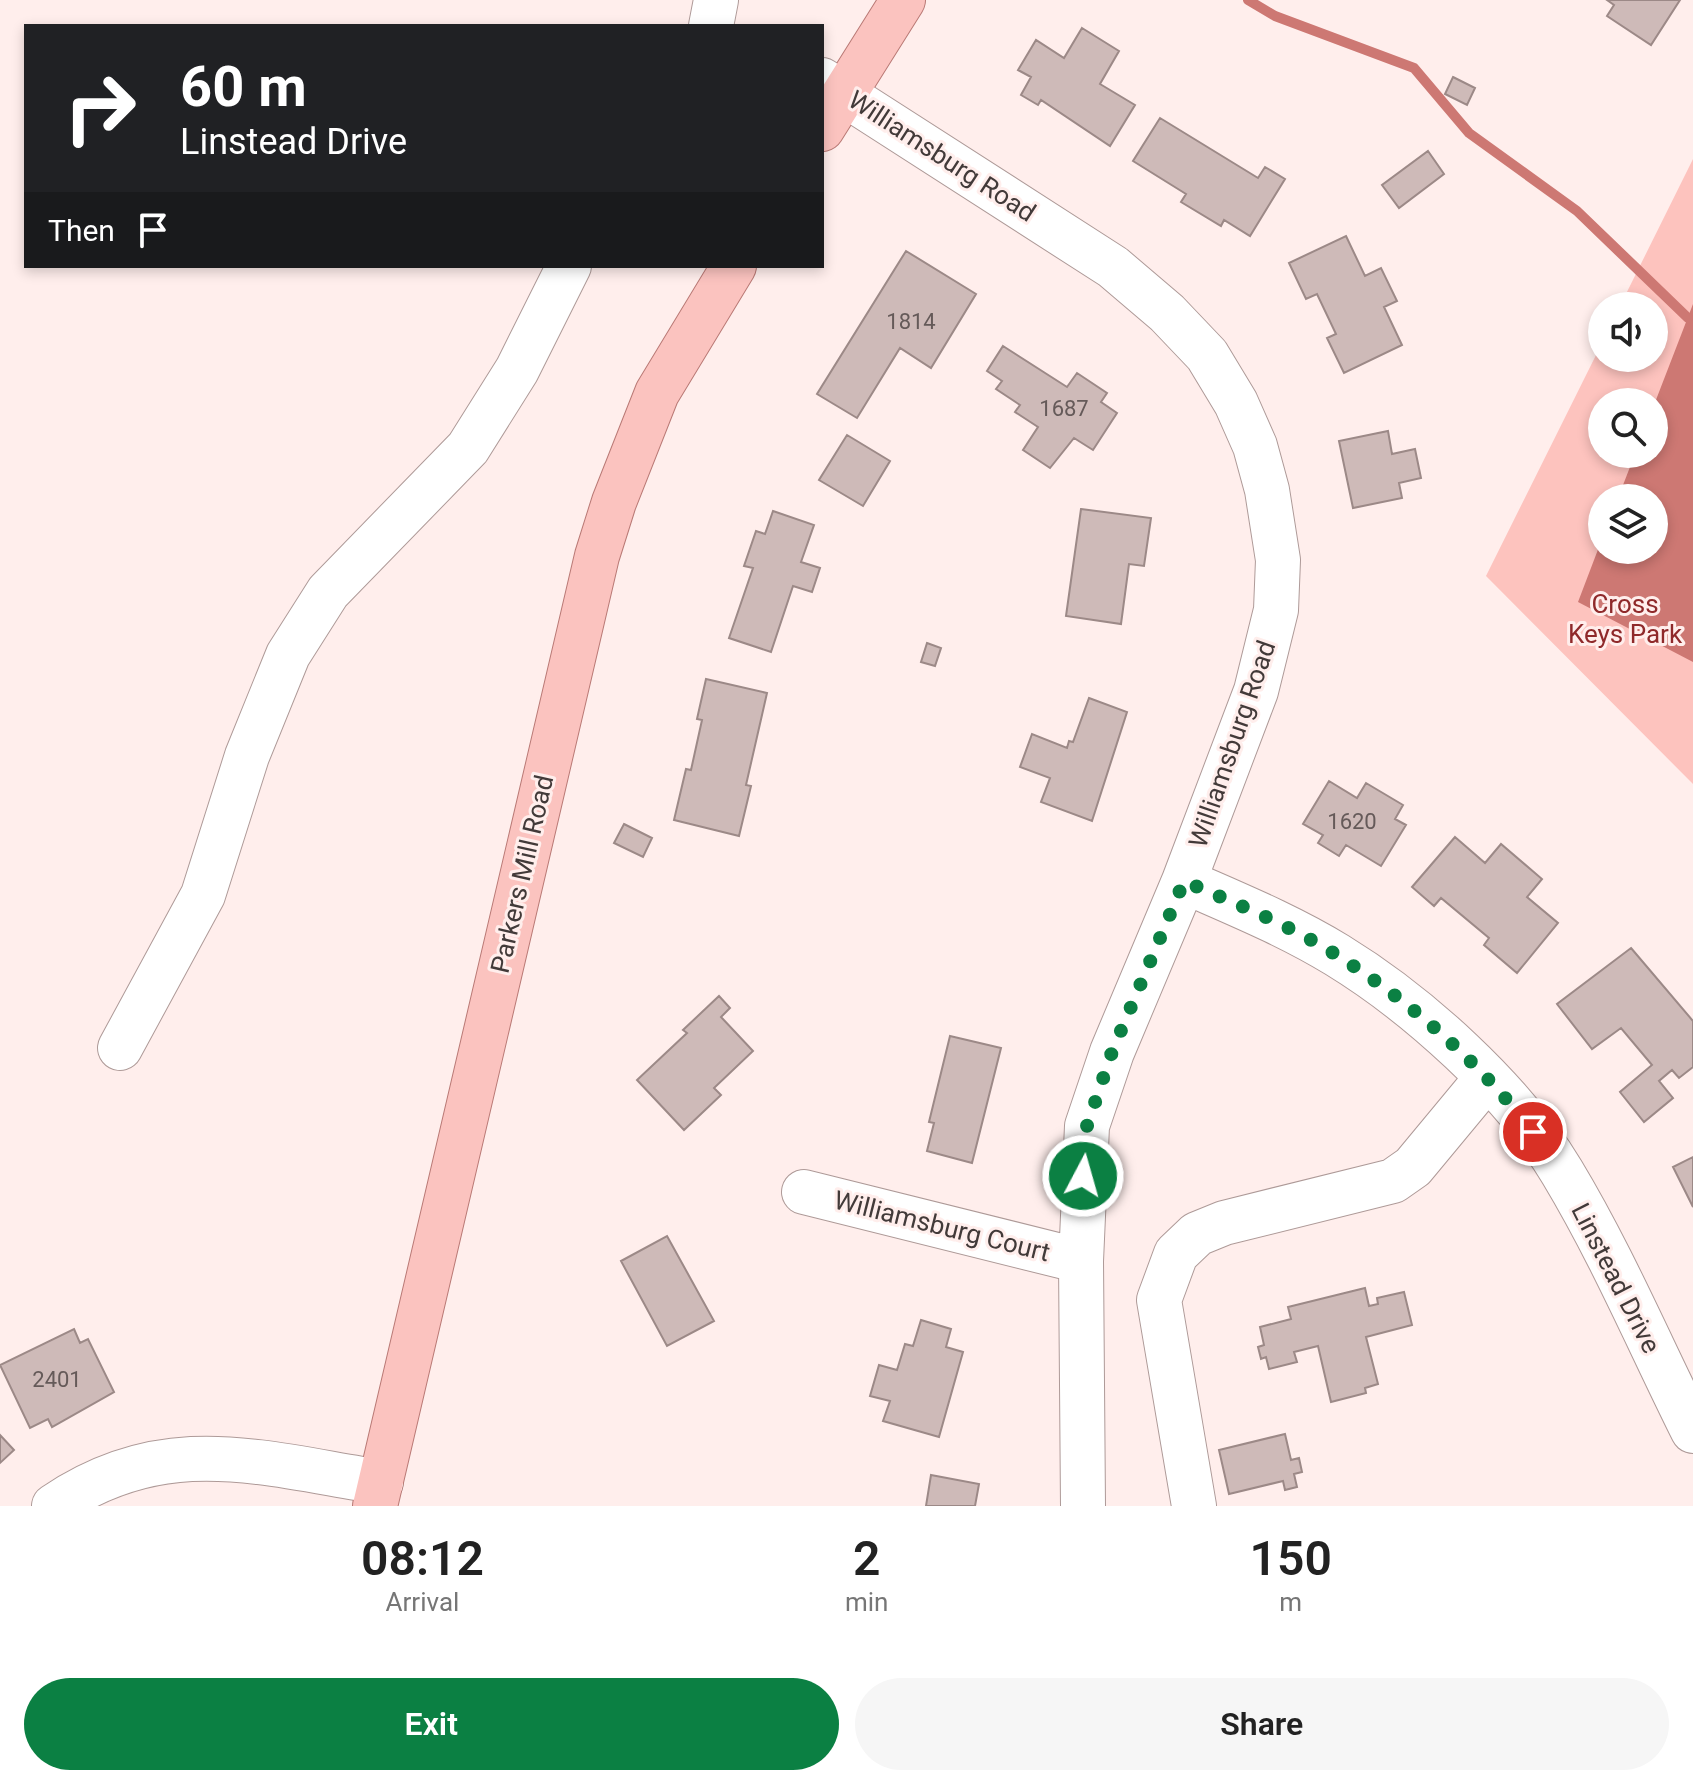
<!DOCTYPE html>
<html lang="en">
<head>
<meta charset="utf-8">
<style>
  :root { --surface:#fff; --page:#f6f6f6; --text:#222; --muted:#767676; --accent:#0b8043 }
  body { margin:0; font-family:Roboto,sans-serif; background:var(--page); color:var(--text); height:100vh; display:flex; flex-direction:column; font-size:30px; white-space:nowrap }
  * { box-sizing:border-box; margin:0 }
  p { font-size:26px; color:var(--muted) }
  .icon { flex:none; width:44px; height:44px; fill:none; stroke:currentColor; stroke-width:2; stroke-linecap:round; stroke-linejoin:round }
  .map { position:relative; height:1506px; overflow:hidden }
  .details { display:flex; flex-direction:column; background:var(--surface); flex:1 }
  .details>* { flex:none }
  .top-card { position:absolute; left:24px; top:24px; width:800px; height:244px; border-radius:0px; box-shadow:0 4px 12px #0003; background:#202124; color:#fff; overflow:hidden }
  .tools { position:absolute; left:1588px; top:292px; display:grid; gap:16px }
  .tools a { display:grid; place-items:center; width:80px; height:80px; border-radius:50%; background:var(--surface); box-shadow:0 4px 12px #0003; font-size:40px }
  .pin { position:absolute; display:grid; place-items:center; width:68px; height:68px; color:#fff; margin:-34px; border:4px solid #fff; border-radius:50%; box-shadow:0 2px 8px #0007 }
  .me { position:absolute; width:88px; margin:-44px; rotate:6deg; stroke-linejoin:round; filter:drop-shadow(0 0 6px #0008) }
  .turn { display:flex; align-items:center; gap:28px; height:168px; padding:0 24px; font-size:36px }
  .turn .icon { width:104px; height:104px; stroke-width:2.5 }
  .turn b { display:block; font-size:56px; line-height:68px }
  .then { display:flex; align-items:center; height:76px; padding:0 24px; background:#0003; gap:16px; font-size:30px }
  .eta { display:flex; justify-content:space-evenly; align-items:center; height:136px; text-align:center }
  .eta b { font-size:48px; font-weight:600; line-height:56px }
  .cta { display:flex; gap:16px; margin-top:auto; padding:16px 24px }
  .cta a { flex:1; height:92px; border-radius:48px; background:var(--accent); color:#fff; font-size:32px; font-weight:600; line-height:92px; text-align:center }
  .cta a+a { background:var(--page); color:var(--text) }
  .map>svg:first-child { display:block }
  .green { fill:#fdc3be; fill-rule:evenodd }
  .water { fill:#cd7873 }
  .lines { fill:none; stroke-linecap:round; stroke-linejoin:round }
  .stream { stroke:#cd7873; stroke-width:10 }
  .building { fill:#cebab8; stroke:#9c8987; stroke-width:2 }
  .minor-casing { stroke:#ae9a98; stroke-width:46 }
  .major-casing { stroke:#b97975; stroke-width:46 }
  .minor { stroke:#fff; stroke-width:44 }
  .major { stroke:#fbc3bf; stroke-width:44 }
  .route { stroke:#0b8043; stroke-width:14; stroke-dasharray:0 25.2 }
  .labels { text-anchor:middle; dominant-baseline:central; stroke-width:6; stroke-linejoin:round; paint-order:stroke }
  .number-label { font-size:22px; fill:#655a59 }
  .street-label { font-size:26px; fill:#423a39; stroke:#ffeeec }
  .park-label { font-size:26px; fill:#8f292a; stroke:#ffeeec }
</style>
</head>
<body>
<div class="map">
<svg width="1693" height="1506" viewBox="0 0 1693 1506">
  <rect width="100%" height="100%" fill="#ffeeec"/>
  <!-- green -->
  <path class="green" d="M1693,159V784L1486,576L1602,343V358H1654V306H1620ZM1602,402H1654V454H1602ZM1602,498H1654V550H1602Z"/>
  <!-- water -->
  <path class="water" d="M1693,304V662L1578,602L1602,539V550H1654V498H1618L1635,454H1654V405Z"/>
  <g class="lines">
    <!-- stream -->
    <path class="stream" d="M1248,0L1275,16L1414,68L1469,133L1577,211L1688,318"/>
  </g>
  <!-- building -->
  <path class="building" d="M1607,0H1680L1651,45L1607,16L1614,5Z
    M1082,28L1119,51L1100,84L1135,105L1110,146L1041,100L1038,105L1021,95L1031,77L1018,70L1036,40L1064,58Z
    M1453,77L1475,88L1467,105L1445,94Z
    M1160,118L1258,178L1265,167L1285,179L1250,236L1224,220L1221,226L1181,202L1186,194L1133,161Z
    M1428,151L1444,174L1399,208L1382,185Z
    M1346,236L1365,276L1381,268L1397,301L1384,307L1402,345L1344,373L1327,338L1336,334L1317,294L1306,299L1289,263Z
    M906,251L976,294L931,368L900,348L857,418L817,394Z
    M1003,346L1067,387L1077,373L1107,393L1101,402L1117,413L1093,450L1074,438L1050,468L1023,450L1038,427L1015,412L1020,405L996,389L1002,381L987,371Z
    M1388,431L1392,454L1415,449L1421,478L1399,483L1402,498L1353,508L1339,441Z
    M847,435L890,461L863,506L819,480Z
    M1081,509L1151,518L1144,566L1129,564L1121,624L1066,616Z
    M773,511L814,525L801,562L820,568L812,592L793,586L771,652L729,638L753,568L744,566L756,531L765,534Z
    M927,643L941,648L935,666L921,662Z
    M706,679L767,693L746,785L751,786L739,836L674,820L686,769L691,770L702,720L697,719Z
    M1089,698L1127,712L1092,821L1041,802L1050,778L1020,767L1032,734L1067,748L1069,741L1073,742Z
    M1329,781L1357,798L1366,783L1403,805L1395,819L1406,825L1381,866L1346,845L1339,856L1318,843L1323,835L1303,824Z
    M624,824L652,838L643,857L614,843Z
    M1455,837L1485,863L1501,844L1542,879L1527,897L1558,923L1517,973L1484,945L1489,938L1441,898L1434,906L1412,887Z
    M1631,948L1693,1021V1067L1679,1078L1672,1070L1659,1081L1673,1098L1644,1122L1620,1092L1652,1065L1621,1028L1592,1049L1557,1004Z
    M719,996L730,1008L721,1017L753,1051L714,1088L721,1095L684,1130L637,1080L687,1033L683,1030Z
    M950,1036L1001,1048L972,1163L927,1151L934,1123L929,1122Z
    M1693,1157V1207L1673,1167Z
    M667,1236L714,1321L667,1346L621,1261Z
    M1365,1288L1369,1306L1378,1304L1377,1298L1404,1292L1412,1325L1366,1337L1378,1384L1365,1388L1366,1393L1331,1402L1318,1346L1294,1352L1297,1362L1269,1369L1266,1357L1261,1359L1258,1347L1264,1345L1260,1327L1291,1319L1288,1307Z
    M921,1320L951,1329L946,1347L963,1352L939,1437L883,1421L890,1401L870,1396L879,1365L897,1370L905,1344L913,1346Z
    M74,1329L80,1343L88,1339L114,1392L52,1427L48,1419L30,1428L0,1365Z
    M1285,1434L1291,1460L1299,1458L1302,1472L1294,1474L1297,1487L1285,1490L1283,1481L1229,1494L1219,1450Z
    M0,1435L14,1450L0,1463Z
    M931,1475L979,1484L975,1506H926Z"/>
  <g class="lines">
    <defs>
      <path id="minor" d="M711,26L716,0
        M822,80L1113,267L1167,313L1207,355L1236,403L1255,446L1267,490L1278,560L1276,610L1256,691L1184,881L1112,1052L1087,1126L1081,1261L1083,1506
        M1184,881C1236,904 1288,925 1337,955C1417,1004 1513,1090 1562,1172C1612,1255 1650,1345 1693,1431
        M120,1048L203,895L247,756L288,655L328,592L468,448L517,370L569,266
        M804,1192L1081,1261
        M54,1506C165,1431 259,1463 381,1482
        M1194,1506L1159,1300L1176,1254L1197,1234L1224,1223L1393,1181L1413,1167L1486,1079"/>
      <path id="major" d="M822,129L903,0
        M375,1506L597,556L614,502L657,393L734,266"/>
    </defs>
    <!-- minor casing -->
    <use href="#minor" class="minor-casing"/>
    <!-- major casing -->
    <use href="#major" class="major-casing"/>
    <!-- minor -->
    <use href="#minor" class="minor"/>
    <!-- major -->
    <use href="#major" class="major"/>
  </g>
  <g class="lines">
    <!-- route -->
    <path class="route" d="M1083,1176L1087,1126L1112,1052L1184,881C1236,904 1290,925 1338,956C1411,1002 1481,1064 1533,1132"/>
  </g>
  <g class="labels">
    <!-- number labels -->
    <g class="number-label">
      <text x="911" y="321">1814</text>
      <text x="1064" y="408">1687</text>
      <text x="1352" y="821">1620</text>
      <text x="57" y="1379">2401</text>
    </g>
    <!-- street labels -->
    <g class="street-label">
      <text transform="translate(942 156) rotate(33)">Williamsburg Road</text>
      <text transform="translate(1232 744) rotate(-71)">Williamsburg Road</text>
      <text transform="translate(522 874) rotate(-77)">Parkers Mill Road</text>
      <text transform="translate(942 1226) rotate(14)">Williamsburg Court</text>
      <text transform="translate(1616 1278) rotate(63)">Linstead Drive</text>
    </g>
    <!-- park labels -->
    <g class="park-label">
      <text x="1625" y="604">Cross<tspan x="1625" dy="30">Keys Park</tspan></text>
    </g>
  </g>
</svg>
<div class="tools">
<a><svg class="icon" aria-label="sound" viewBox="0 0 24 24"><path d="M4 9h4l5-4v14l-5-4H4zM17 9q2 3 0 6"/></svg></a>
<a><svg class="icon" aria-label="search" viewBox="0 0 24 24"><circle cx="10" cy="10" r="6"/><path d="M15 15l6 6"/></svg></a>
<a><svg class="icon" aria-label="layers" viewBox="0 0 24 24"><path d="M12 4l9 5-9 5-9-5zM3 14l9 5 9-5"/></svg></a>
</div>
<div class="pin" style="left:1533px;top:1132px;background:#d93025"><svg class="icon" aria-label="arrive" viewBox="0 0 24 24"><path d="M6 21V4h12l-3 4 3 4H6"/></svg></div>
<svg class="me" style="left:1083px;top:1176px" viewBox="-20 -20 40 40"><circle r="17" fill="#0b8043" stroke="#fff" stroke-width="3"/><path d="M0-11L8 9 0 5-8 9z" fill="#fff"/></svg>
<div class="top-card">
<div class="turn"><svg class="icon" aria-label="right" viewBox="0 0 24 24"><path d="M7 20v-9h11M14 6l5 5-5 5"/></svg><div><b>60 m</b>Linstead Drive</div></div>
<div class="then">Then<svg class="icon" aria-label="arrive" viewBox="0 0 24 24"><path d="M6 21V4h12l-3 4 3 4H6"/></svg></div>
</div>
</div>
<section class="details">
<div class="eta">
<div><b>08:12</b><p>Arrival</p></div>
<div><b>2</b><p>min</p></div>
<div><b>150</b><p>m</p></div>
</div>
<div class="cta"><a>Exit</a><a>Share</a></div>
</section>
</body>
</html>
